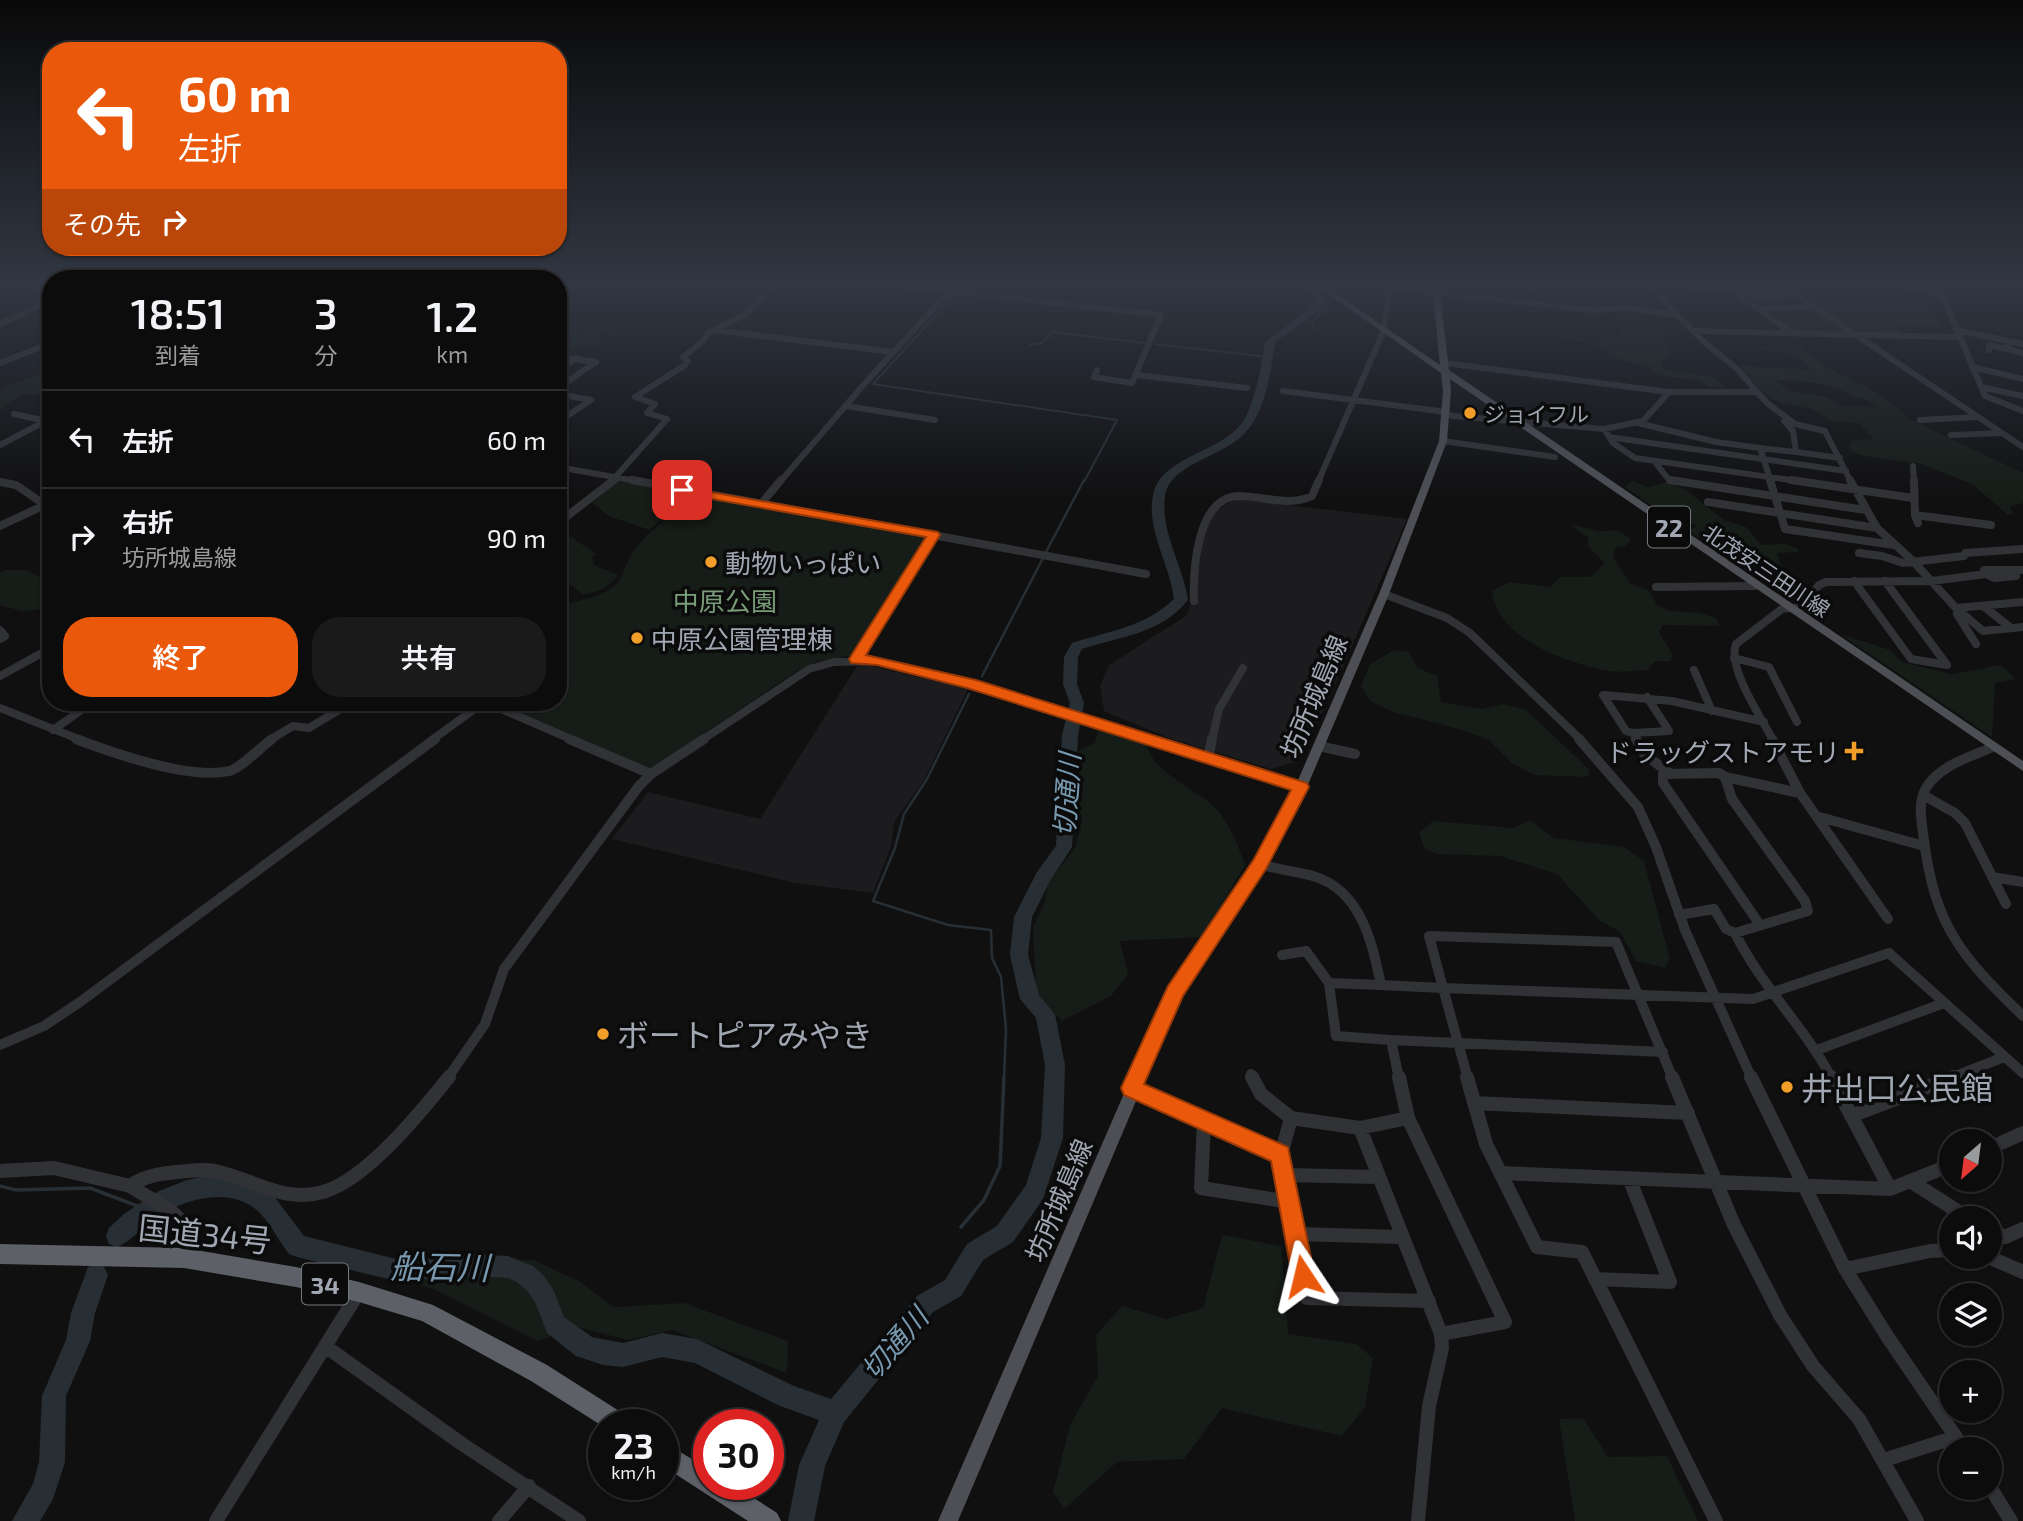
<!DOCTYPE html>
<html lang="ja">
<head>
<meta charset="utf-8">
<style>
  :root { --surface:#0c0c0d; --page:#1a1a1b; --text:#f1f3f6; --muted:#9a9b9d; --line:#2c2c2e; --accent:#ea580c }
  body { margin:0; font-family:"Exo 2","Noto Sans JP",sans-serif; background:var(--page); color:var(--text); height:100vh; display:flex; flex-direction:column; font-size:26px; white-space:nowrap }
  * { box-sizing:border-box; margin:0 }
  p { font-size:23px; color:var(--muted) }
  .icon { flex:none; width:38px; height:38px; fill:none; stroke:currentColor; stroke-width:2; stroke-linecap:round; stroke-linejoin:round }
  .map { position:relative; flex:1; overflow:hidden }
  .details { position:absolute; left:42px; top:270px; width:525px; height:441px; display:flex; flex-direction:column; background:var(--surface); border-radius:28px; box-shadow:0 2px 5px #0004,0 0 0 2px var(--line) }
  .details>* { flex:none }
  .guide { position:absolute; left:42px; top:42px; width:525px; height:214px; border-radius:28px; box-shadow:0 2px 5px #0004,0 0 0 2px var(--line); background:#ea580c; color:#fff; overflow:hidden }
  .needle { width:46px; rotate:208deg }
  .controls { position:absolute; left:1939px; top:1129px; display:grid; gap:14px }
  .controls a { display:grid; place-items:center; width:63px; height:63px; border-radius:50%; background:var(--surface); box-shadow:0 2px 5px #0004,0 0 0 2px var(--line); font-size:35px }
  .speed { position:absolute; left:588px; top:1409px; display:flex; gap:14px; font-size:35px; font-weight:700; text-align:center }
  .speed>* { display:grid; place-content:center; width:91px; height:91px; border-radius:50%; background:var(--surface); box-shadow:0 2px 5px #0004,0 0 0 2px var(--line); line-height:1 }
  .speed small { font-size:18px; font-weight:400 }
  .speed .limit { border:10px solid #d22; background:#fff; color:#111 }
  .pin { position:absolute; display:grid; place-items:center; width:60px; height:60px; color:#fff; margin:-30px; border-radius:14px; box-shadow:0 4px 10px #0006 }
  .me { position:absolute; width:77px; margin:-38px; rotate:350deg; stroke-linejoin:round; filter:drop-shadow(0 0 5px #0008) }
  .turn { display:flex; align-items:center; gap:24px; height:147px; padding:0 21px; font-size:32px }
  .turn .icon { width:91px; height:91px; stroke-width:2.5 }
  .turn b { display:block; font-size:49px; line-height:60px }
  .then { display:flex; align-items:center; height:66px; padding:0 21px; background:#0003; gap:14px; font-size:26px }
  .eta { display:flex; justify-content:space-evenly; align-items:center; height:119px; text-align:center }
  .eta b { font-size:42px; font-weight:600; line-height:49px }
  .action { display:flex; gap:14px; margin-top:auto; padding:14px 21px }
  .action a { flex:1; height:80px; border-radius:28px; background:var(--accent); color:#fff; font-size:28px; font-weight:600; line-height:80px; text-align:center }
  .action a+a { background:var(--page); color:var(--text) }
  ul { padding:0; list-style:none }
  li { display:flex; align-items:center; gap:21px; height:98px; padding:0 21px; border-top:2px solid var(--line) }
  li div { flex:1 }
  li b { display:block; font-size:26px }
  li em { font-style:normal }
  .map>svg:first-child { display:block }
  .built { fill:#1c1c1e }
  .green { fill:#161c17; fill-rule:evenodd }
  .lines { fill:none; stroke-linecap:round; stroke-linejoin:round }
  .stream-far2 { stroke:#272f34; stroke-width:2 }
  .stream-far1 { stroke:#272f34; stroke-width:2.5 }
  .stream { stroke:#272f34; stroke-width:3.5 }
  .river { fill:#272f34; fill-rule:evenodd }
  .minor-far3 { stroke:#313236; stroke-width:6 }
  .minor-far2 { stroke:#313236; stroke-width:8 }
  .minor-far1 { stroke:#313236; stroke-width:10 }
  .minor { stroke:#313236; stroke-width:14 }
  .major { fill:#4d4f55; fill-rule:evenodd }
  .highway { fill:#5d6067; fill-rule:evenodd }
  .route { fill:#ea580c; stroke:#983908; stroke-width:2 }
  .poi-dot { fill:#f09e29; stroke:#0b0b0c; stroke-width:2.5 }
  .labels { text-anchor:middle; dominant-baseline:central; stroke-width:7; stroke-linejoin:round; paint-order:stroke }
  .far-poi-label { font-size:21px; fill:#a1a7b2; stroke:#0b0b0c; text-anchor:start }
  .far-street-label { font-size:21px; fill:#a1a7b2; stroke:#0b0b0c }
  .shield { fill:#0b0b0c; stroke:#747880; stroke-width:2 }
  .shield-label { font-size:24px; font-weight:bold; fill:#a1a7b2 }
  .poi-label { font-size:26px; fill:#a1a7b2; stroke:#0b0b0c; text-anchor:start }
  .park-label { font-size:26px; fill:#789d78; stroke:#0b0b0c }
  .street-label { font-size:26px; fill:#a1a7b2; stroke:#0b0b0c }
  .water-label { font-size:28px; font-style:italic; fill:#7798ae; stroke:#0b0b0c }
  .near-poi-label { font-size:32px; fill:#a1a7b2; stroke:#0b0b0c; text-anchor:start }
  .near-street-label { font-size:32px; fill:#a1a7b2; stroke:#0b0b0c }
  .near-water-label { font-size:33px; font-style:italic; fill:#7798ae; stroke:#0b0b0c }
</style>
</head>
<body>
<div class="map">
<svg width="2023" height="1521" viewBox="0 0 2023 1521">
  <rect width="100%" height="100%" fill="#101011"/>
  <!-- built -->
  <path class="built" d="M1784,284H1865L1884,291L1919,296L1924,309L1932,310L1940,327H1896L1902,333L1794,332L1771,315L1823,312Z
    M1235,499L1407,519L1332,692L1298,761L1271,769L1169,738L1104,711L1100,686L1109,665L1186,616L1197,590L1198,545L1214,512Z
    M859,663L968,689L924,780L895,821L891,846L873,893L795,883L612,839L648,792L760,819Z"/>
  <!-- green -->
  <path class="green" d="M1631,311L1641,313L1644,319L1656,323L1666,330L1665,341L1673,351L1661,360L1662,368C1685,377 1710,370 1727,388L1708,387L1700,381L1657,375L1651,367L1620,360L1588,343L1559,338L1563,329L1575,336L1594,340L1617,338L1626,324L1617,314Z
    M558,312L569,317L562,322L584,331L607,320L617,322L609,328L625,331L615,337L600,334L599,343L589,348L572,346L564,354H558Z
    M1768,339C1803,339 1802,351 1826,366C1855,385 1887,392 1909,419L2023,473V503L2010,507L2013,514L2008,515L1972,484L1922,464L1860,455L1849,450L1851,441L1873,439L1859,423L1832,421L1812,409L1780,403L1762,392L1738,365L1810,370C1800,348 1775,356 1758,347L1771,345ZM1775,380C1800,381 1825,382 1847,393C1858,399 1868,399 1878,407L1841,406L1829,398L1788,390Z
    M51,369V394L22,395L0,410V389Z
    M617,481L697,495L674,507L650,530L608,516L591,501Z
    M1632,481L1649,487L1667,482L1686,490L1724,520L1746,527L1761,545L1786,544L1798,549V552L1777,553L1781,566L1797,580L1789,598L1688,531L1697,526L1671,511L1660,512L1625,487Z
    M703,496L934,538L854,655L815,662L797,671L649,770L492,702H558V606C575,601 601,598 614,586C624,578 625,563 632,553C651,528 675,510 703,496Z
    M1571,525C1579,526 1586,528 1594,530C1612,535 1611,522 1631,540L1625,546L1616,547L1613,556L1630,584L1648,590L1658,606L1670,611L1700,613L1716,618L1720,626L1663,625L1659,632L1673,655L1670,661H1655L1648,670C1636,670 1622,673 1610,671C1569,664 1497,639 1492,591L1509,582L1551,587L1560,577H1590L1605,563L1588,546V538Z
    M570,536L596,554L592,558L594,565L618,575C608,589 599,591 583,595L558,574V542Z
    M5,570H26L51,583V609L22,611L0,605V573Z
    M1840,634L1890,650L1902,662L1951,674L2001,665L2016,679L1995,683L1992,737Z
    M1394,650L1408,652L1418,668L1437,676L1441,702L1482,709L1504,704L1526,710L1590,770L1587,777L1534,775L1513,764L1489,740L1459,729L1393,712L1370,701L1361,686L1370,664Z
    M1099,728L1146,744C1154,772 1189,786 1210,803C1229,820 1237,842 1245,865L1202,937L1120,941L1128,974L1111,996L1062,1021L1036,992L1033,927L1044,904L1048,883L1075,848L1082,821L1074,797L1078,780L1075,753L1095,743Z
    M1530,820L1554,838L1624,847L1644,861L1670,959L1665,968L1636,961L1620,932L1599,920L1557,874L1500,856L1436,854L1424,848L1419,832L1433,821L1514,828Z
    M1222,1235L1281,1246L1288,1334L1356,1344L1373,1358L1365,1407L1342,1436L1222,1408L1184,1459L1117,1462L1064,1509L1053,1492L1070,1425L1098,1376L1096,1335L1122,1306L1166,1319L1203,1308Z
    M414,1258L533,1260L579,1281L613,1307L684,1303L788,1341L787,1373L672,1330L628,1340L577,1327L538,1341L436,1290L394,1277Z
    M1583,1418L1608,1457L1667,1456L1698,1521H1575L1559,1419Z"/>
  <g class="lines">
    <!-- stream-far2 -->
    <path class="stream-far2" d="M1336,284L1337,295
      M1535,284L1534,289L1543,297
      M958,290L962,284
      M1315,331L1312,323L1331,301
      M1155,344L1268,357
      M1030,345L1042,343L1052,332L1145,343
      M873,384L1117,420L1084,482
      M873,384L955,294"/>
    <!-- stream-far1 -->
    <path class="stream-far1" d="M1046,552L1084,480
      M982,676L1043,558
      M969,694L927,779L904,814L895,848L873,901L948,925L991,930L992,958L1001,977L1006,1029L1004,1079"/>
    <!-- stream -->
    <path class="stream" d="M0,1186L16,1190L90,1188L148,1210
      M961,1227L984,1200L1000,1166L1004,1077"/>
    <!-- river -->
    <path class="river" d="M1303,284C1315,284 1320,287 1325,299L1318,312L1275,342C1271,372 1266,409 1246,432C1224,457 1170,463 1165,496C1160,531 1183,566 1188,600C1161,634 1121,636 1082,649L1078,657L1077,684L1084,703L1078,735L1072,847L1050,881L1032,917L1028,955L1039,995L1055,1014L1065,1065L1063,1138L1043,1199L1013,1242L983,1260L961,1296L933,1312L844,1422L825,1466L814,1521H788L799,1465L819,1420L780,1406L695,1363L662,1357L623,1367L603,1365L576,1356L547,1333L536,1304L528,1292L517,1282L508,1278L471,1276L396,1281L297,1257L289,1254C279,1241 272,1226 261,1214C232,1185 186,1198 156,1218C142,1227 132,1241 117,1247L109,1244L106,1236L109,1228L124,1214L159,1191L187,1180L207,1176H227L255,1184L273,1195L304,1236L396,1259L471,1254L508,1256L533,1266L544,1276L553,1289L564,1317L592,1337L623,1343L662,1333L697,1339L794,1386L831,1399L917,1296L945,1280L967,1244L997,1226L1026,1185L1041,1138L1045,1065L1036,1018L1020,999L1010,955L1014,917L1037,872L1056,846L1062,735L1070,703L1063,684L1064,657L1072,643C1109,631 1145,627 1174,599C1170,565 1146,529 1153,495C1161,456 1219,454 1242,423C1255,404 1262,364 1265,341L1311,308L1315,299L1313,292Z
      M96,1263L104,1267L108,1275L95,1313L90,1341L66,1396L65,1462L53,1499L40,1521H12L33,1484L39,1462L42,1396L66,1340L71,1313L88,1267Z"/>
    <!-- minor-far3 -->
    <path class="minor-far3" d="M888,284L1161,315L1132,383L1094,377L1097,370
      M1647,284L1704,342L1737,369L1767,403L1795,424L1825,431L1851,482
      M1687,284L1692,288L1747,284
      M1724,284L1792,333
      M1780,284L2023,447
      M1896,284L1942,295
      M1949,284L1940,289L1985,396L2023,411
      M1390,288L1593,310L1630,308L1677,315
      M1735,292L1781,290
      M1744,299L1791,296
      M1759,309L1807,307
      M0,324L51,300
      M714,330L894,352
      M1956,330L2023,344
      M1695,331L1958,337
      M2007,349L2023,353
      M1989,350V345L2007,349L2008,341
      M558,357L596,362
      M0,363L51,343
      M1445,363L1669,392H1757
      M1972,367L2023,379
      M558,370L577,358
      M1137,375L1247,388
      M1981,387L2023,396
      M558,388L596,362
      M1283,391L1439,411L1453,416L1604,429L1643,421L1669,392
      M558,394L591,400
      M846,406L935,420
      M1920,420L1978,417
      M558,422L591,400
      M1638,423L1716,442L1760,448
      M1604,429L1613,443L1635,458L1804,482
      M1951,435L2001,433
      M1609,437L1846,471
      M1443,441L1555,457
      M0,445L46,421L14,414
      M1796,452L1840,458
      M1654,461L1670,481L1678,482
      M1913,466L1914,482
      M558,467L642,482
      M611,482L667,419L647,413L655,404L635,397L685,365L688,361L683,357L702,342L708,333L744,315L776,284
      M780,482L866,382L956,284
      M1318,482L1383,332L1390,284
      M1771,482L1760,448L1796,452L1793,431L1784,421"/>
    <!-- minor-far2 -->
    <path class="minor-far2" d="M632,480L1146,574
      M1670,480L1865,510
      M1770,480L1785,529L1894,545
      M1791,480L1913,498
      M1850,480L1877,528L1913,561L1955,607L1983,631L2023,627
      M1914,480L1915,515L1918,523
      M0,482L16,485L51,509
      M1708,502L1877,528
      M761,504L781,480
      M1915,515L1991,525
      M558,523L614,480
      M0,526L47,504
      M1859,553L1882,556L1903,563L1964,556L1965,553L2023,549
      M1986,574L1994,578L2016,576L2015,574
      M1854,581L1911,659L1947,665L1885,581
      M1656,587L1755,586
      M1384,594L1447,618L1470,633L1581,740
      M1194,601C1193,572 1196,498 1238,496C1263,496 1289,507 1312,496L1319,480
      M1983,606L2011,628
      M1956,608L2023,602
      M1957,614L1976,644
      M0,630L5,636L0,639
      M1734,658L1769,667L1797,722
      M856,659L934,535
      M1694,670L1712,711
      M0,676L51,648
      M485,702L573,740
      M0,708L81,740
      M53,730L93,702
      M1633,733L1669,731L1647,697
      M270,740L293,726L309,728L352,702
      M432,740L484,702
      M702,740L809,669L834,662L877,661L970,684L1151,740
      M1212,740L1219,709L1243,668
      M1637,740L1633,733L1626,731L1603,695L1672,701L1764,722
      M1773,740C1761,717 1727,668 1736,644L1782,609L1801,607L1819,585L1826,582L1932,581L1986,574L1984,570H2023"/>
    <!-- minor-far1 -->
    <path class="minor-far1" d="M76,739C113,753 190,780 229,771C240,769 262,746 272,739
      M569,739L651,774
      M1145,739L1301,787
      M1579,739L1638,807L1656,847L1685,930L1752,1079
      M1636,739L1644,754L1668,772
      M1772,739L1800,793L1888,919
      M1319,746L1355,754
      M1993,747C1970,757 1940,765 1926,788C1917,803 1922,824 1924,840C1935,927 1962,957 2023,1016
      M1208,758L1212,739
      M1923,795L1955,813L1965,823L2006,904
      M1816,816L1924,846
      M1260,864C1277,870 1296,871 1313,876C1361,890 1372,942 1381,985L1443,988L1429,936L1616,942L1673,1079
      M1992,877L2023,882
      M1679,915L1714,909L1726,929L1735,933L1808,911L1805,901L1732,799L1725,777
      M1760,925L1663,783V774L1719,773L1725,777L1800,793
      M1735,933C1761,986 1805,1027 1832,1079
      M1282,955L1306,951L1329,983
      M1381,985L1329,983L1336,1036L1391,1040
      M0,1045L44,1026L80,1002L435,739
      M1817,1050L1944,1003
      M1251,1074L1253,1079
      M447,1079L485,1024L504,969L639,786L651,774L704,739
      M1399,1079L1391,1040L1663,1052
      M1468,1079L1443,988L1753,999L1889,953L2023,1073
      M1948,1079L2004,1057"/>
    <!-- minor -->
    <path class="minor" d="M1252,1077L1261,1094L1291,1118
      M1467,1077L1486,1144L1537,1247L1582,1252L1716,1521
      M1672,1077L1734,1225L1780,1315L1813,1366L1859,1419L1917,1521
      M1751,1077L1844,1267L1887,1336L1964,1449
      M1831,1077L1890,1189
      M1132,1089L1281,1155L1285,1175L1378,1177
      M1474,1103L1688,1113
      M1851,1116L1953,1077
      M1408,1118L1505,1322L1441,1334
      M1204,1121L1201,1188L1290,1202
      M1360,1128L1441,1334L1442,1348L1429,1406L1418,1521
      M1990,1148L2023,1133
      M1281,1155L1291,1118L1360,1128L1408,1118L1399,1077
      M0,1171L54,1168L130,1186L171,1211L187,1226L184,1258
      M1500,1173L1890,1189L1951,1165
      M1285,1175L1307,1298L1429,1301
      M1912,1182L1968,1218
      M130,1186C144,1176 159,1174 176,1172C190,1171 205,1168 219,1172C254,1180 284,1203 323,1192C366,1180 421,1112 449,1077
      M1990,1229L2005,1237L2023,1229
      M1296,1234L1401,1237
      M1986,1256L2023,1272
      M1845,1269L1930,1251L1951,1250
      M1595,1279L1670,1282L1629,1178
      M325,1346L462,1444L579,1521
      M1884,1460L1956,1437
      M1990,1487L2011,1521
      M216,1521L359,1292
      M499,1521L529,1486"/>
    <!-- major -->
    <path class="major" d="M1314,284H1322L1440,365L1432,284H1439L1449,370L2023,761V771L1450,379L1451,390L1447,441L1389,594L1307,787L1265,868L1181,995L958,1521H938L1170,988L1255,860L1295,787L1379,594L1439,441L1443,390L1441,373Z"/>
    <!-- highway -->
    <path class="highway" d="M0,1244L184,1248L296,1267L359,1282L433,1305L547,1365L627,1416L630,1424H604V1427L531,1381L422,1321L359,1302L296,1287L184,1268L0,1264Z
      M663,1442L709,1469V1484H732L777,1513L781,1521H748L663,1466Z"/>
  </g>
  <!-- sky -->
  <linearGradient id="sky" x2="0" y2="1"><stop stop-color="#090909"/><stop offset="0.57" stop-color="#313743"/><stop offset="1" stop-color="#313743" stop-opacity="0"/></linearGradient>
  <rect width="2023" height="497" fill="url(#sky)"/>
  <!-- route -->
  <path class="route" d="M682,487L938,532L940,535L866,655L976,680L1307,783L1309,787L1266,869L1183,996L1144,1084L1288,1147L1315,1276L1311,1285L1303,1288L1295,1285L1292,1276L1271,1161L1124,1095L1121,1088L1168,986L1254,859L1291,790L967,688L877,665L851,663L849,659L926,537L678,493V488Z"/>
  <!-- markers -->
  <g class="poi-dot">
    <circle cx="1470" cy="413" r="7"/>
    <circle cx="711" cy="562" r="7"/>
    <circle cx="637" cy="638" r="7"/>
    <path d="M1850.5 740.5h7v7h7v7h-7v7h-7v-7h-7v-7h7z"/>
    <circle cx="603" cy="1034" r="7"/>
    <circle cx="1787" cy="1087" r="7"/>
  </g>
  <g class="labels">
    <!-- far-poi labels -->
    <g class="far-poi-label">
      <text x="1484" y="413">ジョイフル</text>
    </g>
    <!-- far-street labels -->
    <g class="far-street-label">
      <text transform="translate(1767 570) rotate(34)">北茂安三田川線</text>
    </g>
    <!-- shield labels -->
    <g class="shield">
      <rect x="1648" y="506.5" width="42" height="41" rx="5"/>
      <rect x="302" y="1263.5" width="46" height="41" rx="5"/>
    </g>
    <g class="shield-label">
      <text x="1669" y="527">22</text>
      <text x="325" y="1284">34</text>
    </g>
    <!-- poi labels -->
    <g class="poi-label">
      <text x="725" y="562">動物いっぱい</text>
      <text x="651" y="638">中原公園管理棟</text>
      <text x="1840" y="751" text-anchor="end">ドラッグストアモリ</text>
    </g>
    <!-- park labels -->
    <g class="park-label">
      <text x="725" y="600">中原公園</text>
    </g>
    <!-- street labels -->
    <g class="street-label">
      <text transform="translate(1313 696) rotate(-67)">坊所城島線</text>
      <text transform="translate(1058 1200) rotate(-67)">坊所城島線</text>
    </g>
    <!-- water labels -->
    <g class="water-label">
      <text transform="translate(1066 795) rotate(-86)">切通川</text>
      <text transform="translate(894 1343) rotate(-49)">切通川</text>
    </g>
    <!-- near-poi labels -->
    <g class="near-poi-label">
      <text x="617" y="1034">ボートピアみやき</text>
      <text x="1801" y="1087">井出口公民館</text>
    </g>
    <!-- near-street labels -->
    <g class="near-street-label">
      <text transform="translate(205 1233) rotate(6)">国道34号</text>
    </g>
    <!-- near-water labels -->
    <g class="near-water-label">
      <text transform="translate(440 1266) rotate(1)">船石川</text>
    </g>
  </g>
</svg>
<div class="controls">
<a><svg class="needle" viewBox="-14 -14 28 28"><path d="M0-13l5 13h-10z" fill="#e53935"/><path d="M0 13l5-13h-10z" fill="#9a9b9d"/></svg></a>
<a><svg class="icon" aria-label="sound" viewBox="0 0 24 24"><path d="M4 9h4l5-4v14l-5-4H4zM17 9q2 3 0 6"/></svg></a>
<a><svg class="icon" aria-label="layers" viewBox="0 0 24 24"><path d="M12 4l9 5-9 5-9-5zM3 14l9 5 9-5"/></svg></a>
<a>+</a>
<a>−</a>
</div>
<div class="speed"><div>23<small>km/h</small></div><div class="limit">30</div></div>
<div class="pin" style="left:682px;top:490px;background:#d93025"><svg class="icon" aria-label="arrive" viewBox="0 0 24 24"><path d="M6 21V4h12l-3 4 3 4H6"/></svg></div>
<svg class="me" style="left:1303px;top:1276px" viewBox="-20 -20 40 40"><path d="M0-17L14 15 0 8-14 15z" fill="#ea580c" stroke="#fff" stroke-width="4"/></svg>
<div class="guide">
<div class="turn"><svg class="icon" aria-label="left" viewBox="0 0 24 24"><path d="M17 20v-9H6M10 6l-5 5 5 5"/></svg><div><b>60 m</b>左折</div></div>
<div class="then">その先<svg class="icon" aria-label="right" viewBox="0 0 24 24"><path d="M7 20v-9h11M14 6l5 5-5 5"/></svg></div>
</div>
<section class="details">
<div class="eta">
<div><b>18:51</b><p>到着</p></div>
<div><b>3</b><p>分</p></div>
<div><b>1.2</b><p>km</p></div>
</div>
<ul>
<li><svg class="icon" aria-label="left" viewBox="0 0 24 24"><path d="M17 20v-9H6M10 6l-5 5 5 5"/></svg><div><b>左折</b></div><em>60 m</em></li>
<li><svg class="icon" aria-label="right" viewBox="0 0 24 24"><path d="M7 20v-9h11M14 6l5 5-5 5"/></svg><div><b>右折</b><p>坊所城島線</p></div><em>90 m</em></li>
</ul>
<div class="action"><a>終了</a><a>共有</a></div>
</section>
</div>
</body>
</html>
